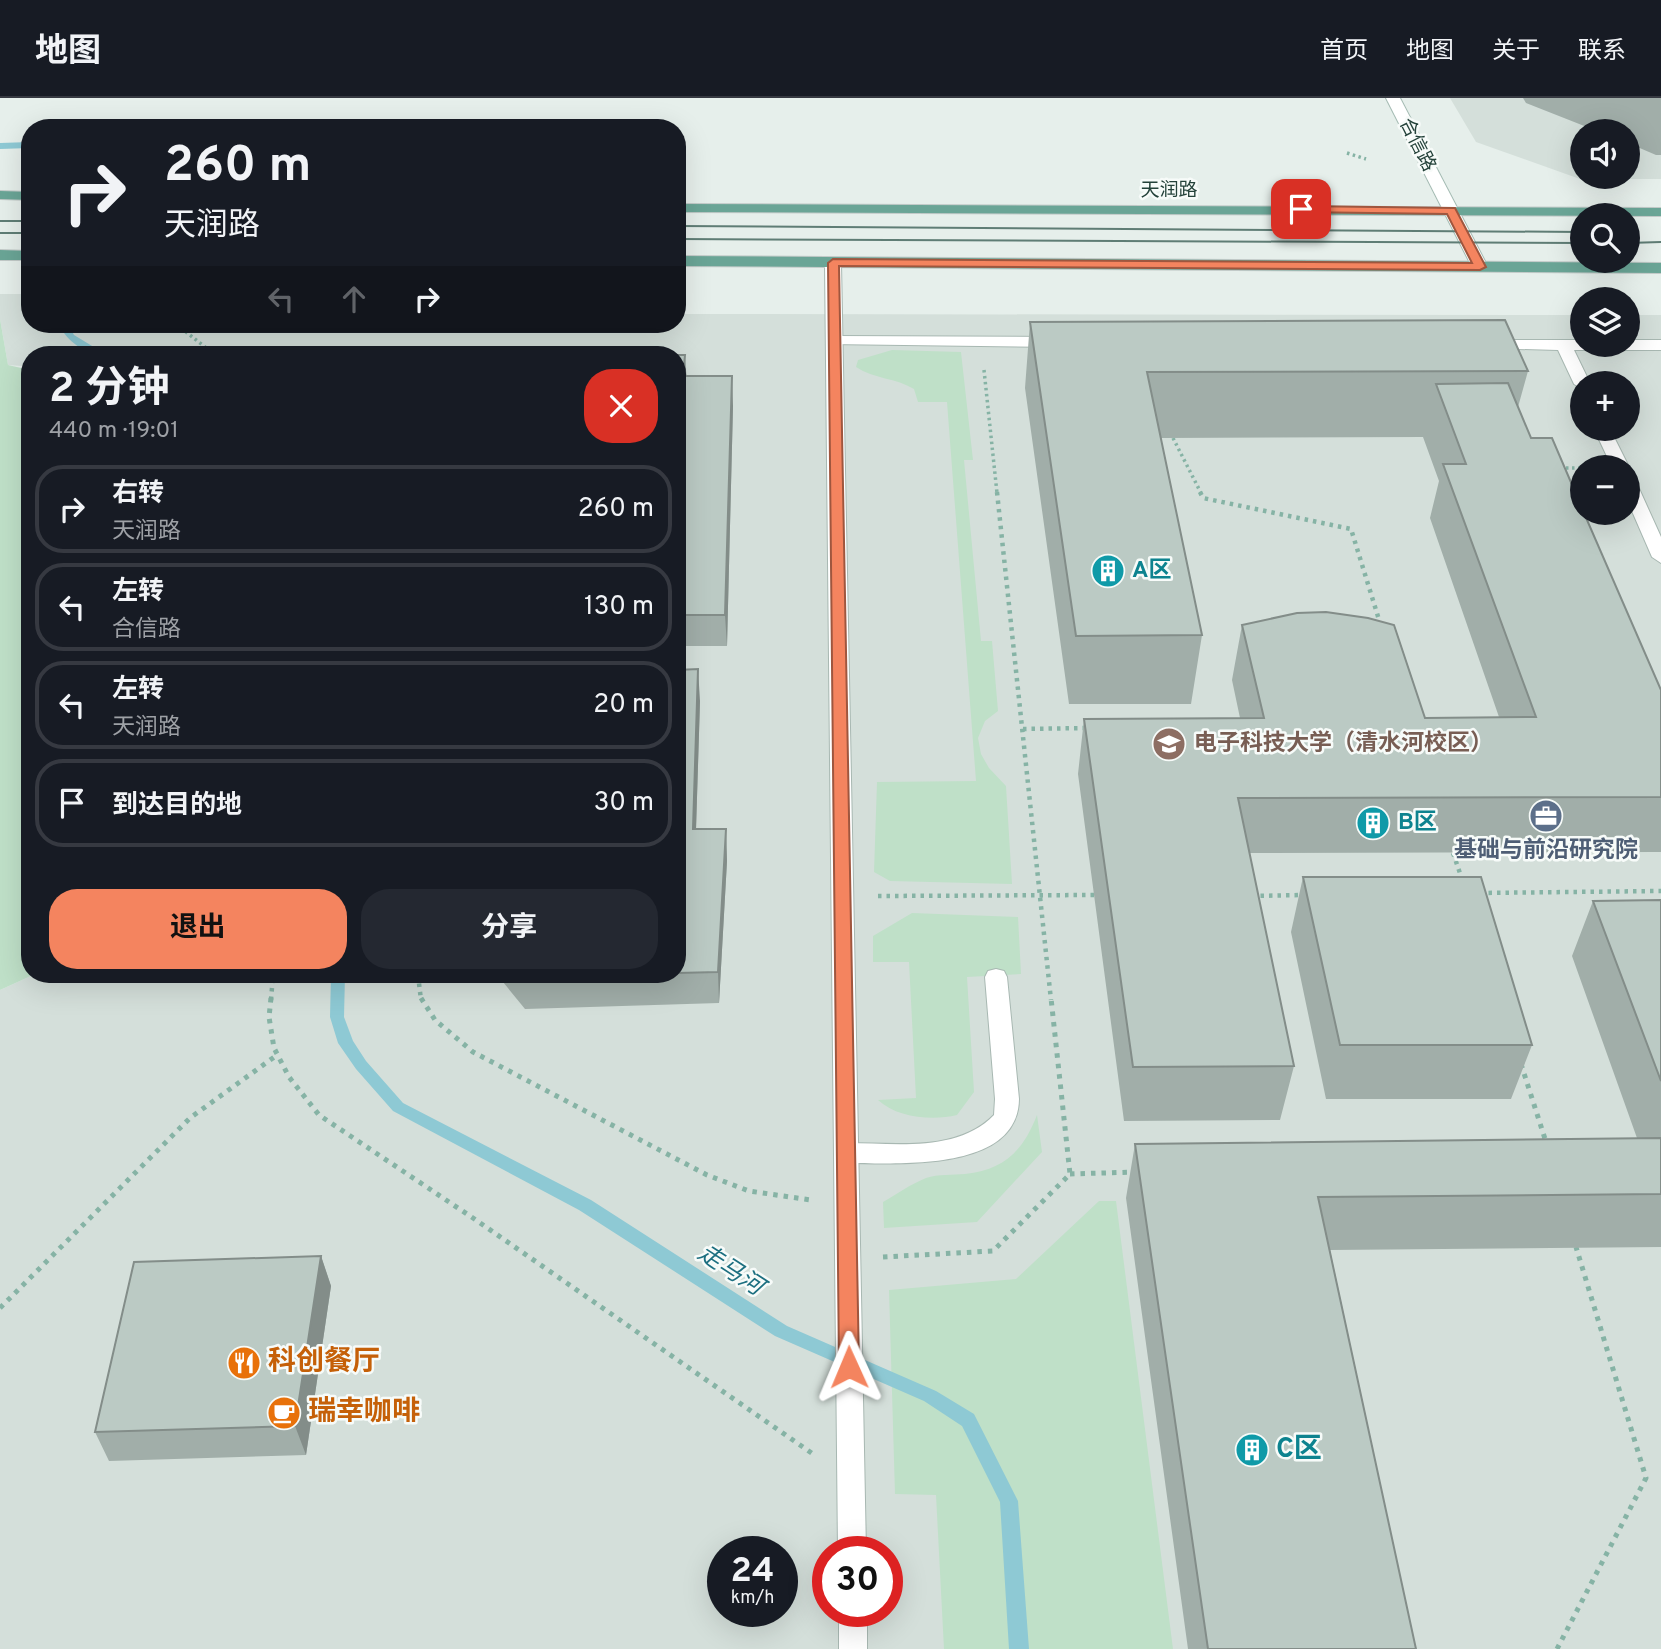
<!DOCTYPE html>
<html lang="zh">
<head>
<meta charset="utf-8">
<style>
  :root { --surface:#171b24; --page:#242831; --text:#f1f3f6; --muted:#9ea1a6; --line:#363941; --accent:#f4845f }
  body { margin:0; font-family:Overpass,"Noto Sans SC",sans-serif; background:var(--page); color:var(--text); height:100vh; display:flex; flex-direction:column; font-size:26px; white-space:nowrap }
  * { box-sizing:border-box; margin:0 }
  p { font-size:23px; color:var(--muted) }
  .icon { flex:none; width:38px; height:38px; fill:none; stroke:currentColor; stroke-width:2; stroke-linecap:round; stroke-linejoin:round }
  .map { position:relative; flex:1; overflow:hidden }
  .panel { position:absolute; left:21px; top:248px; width:665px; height:637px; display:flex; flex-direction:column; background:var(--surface); border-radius:28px; box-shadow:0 7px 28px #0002 }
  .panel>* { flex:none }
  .guide { position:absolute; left:21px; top:21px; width:665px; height:214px; border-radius:28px; box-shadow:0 7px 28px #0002; background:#171b24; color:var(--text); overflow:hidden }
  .tools { position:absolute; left:1570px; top:21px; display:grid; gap:14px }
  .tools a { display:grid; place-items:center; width:70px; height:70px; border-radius:50%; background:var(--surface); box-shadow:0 7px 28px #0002; font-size:35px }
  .speed { position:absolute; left:707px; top:1438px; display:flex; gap:14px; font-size:35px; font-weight:700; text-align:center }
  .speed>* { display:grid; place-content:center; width:91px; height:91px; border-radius:50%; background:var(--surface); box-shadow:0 7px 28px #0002; line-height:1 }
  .speed small { font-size:18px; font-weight:400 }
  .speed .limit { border:10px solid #d22; background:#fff; color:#111 }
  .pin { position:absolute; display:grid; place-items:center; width:60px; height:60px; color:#fff; margin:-30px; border-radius:14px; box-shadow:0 4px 10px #0006 }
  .me { position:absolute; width:77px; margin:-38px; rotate:359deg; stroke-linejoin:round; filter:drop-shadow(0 0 5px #0008) }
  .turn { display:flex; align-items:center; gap:24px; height:147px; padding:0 28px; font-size:32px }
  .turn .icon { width:91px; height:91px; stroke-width:2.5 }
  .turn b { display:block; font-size:49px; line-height:60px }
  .lanes { display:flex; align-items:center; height:66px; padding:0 28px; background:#0003; justify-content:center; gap:35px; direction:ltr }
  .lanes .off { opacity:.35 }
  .round { display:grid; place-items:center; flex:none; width:74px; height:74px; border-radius:28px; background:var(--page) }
  .summary { display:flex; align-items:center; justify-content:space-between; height:119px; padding:0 28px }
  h1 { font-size:42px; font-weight:700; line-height:52px }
  .primary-button { display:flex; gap:14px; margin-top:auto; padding:14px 28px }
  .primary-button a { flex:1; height:80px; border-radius:28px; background:var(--accent); color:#111; font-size:28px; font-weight:700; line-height:80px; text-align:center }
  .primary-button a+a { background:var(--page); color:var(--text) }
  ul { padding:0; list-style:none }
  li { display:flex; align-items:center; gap:21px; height:88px; margin:0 14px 10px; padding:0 14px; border:4px solid var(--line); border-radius:28px }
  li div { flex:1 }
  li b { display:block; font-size:26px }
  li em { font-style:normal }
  header { display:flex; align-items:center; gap:42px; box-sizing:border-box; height:98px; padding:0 35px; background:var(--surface); border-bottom:2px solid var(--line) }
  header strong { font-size:33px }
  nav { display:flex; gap:38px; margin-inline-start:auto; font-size:24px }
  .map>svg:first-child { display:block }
  .built { fill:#d4dfda; fill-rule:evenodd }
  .green { fill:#bfe0c8 }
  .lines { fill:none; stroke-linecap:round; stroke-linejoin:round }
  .stream { fill:#8ec9d4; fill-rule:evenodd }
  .lane-casing { stroke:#a8b8b2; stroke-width:2 }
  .street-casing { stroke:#a8b8b2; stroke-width:2 }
  .secondary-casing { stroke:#a4bbb3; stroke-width:2 }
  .primary-casing { stroke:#c2cac8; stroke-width:2 }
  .path-far2 { stroke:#86b3a5; stroke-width:3.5; stroke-dasharray:2.5 3.5; stroke-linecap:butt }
  .path-far1 { stroke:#86b3a5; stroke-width:4.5; stroke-dasharray:3.5 5; stroke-linecap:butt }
  .path { stroke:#86b3a5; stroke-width:5; stroke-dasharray:4.5 6; stroke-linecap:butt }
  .lane { fill:#fff; fill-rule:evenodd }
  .street { fill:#fff; fill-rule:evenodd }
  .secondary { fill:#fff; fill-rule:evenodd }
  .primary { fill:#6aa596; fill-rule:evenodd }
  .tram { stroke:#5f7d75; stroke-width:2 }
  .wall { fill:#a1aea9 }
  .shaded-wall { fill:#838d89 }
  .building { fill:#bbcac4; stroke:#838d89; stroke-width:2 }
  .route { fill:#f4845f; stroke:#9f563e; stroke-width:2 }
  .labels { text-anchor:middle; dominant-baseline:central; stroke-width:5; stroke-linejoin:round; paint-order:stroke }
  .far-street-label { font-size:19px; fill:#24423a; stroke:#f7fbf9 }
  .culture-label { font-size:23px; font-weight:bold; fill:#0d838f; stroke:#f7fbf9; text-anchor:start }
  .education-label { font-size:23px; font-weight:bold; fill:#785e54; stroke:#f7fbf9; text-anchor:start }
  .service-label { font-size:23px; font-weight:bold; fill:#4e5e75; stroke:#f7fbf9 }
  .water-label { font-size:24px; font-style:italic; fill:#1c6f80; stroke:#f7fbf9 }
  .near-food-label { font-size:28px; font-weight:bold; fill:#c56008; stroke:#f7fbf9; text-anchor:start }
  .near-culture-label { font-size:28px; font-weight:bold; fill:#0d838f; stroke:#f7fbf9; text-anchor:start }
</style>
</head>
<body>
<header>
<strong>地图</strong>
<nav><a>首页</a><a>地图</a><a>关于</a><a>联系</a></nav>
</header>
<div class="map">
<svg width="1661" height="1551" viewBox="0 0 1661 1551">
  <rect width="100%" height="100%" fill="#e6efeb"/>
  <!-- built -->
  <path class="built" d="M1450,0H1661V81H1580L1476,44ZM1582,33H1628V79H1582Z
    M0,196H30V226H677V216L1582,217V247H1628V217H1661V1551H0V892L33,877H677V257H30V272L22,268L8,267L0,221ZM1582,285H1628V331H1582ZM1582,369H1628V415H1582ZM723,1454H782V1514H723ZM828,1454H887V1514H828Z"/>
  <!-- green -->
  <path class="green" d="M0,221L8,267L30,272V877H33L0,892Z
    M892,252L961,254L973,362H964L981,543H992L998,613L985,623L978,640L981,656L989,670L1006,688L1012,786L890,783L874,774L877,684L976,683L947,304H918L914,291C896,280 874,281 856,269L858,262Z
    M912,815L1018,819L1021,876L967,879L974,994L957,1017C933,1023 897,1020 878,1002L916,1000L909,864H873V838Z
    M1037,1017L1042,1054L977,1124L884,1130L883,1104C897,1096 911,1086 926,1080C938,1076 953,1077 965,1076C1004,1072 1023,1053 1037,1017Z
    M1099,1103H1116L1173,1551H944L936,1397L895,1396L889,1192L1016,1181Z"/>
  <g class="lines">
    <!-- stream -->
    <path class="stream" d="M30,44V50L0,51V45Z
      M58,226H68L74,237L107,257C86,258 68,244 58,226Z
      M331,877H345L344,919L353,943L366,963L403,1005L591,1102L787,1228L936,1293L974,1316L1018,1403L1029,1551H1009L1000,1404L962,1328L924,1303L775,1238L579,1112L393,1013L356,971L338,945L330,919Z"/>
    <defs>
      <path id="lane" d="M834,238L1057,239L1065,244L1057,249L828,246L826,243L828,240Z
        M1488,242H1582V247H1628V242H1661V252H1574L1590,285H1582V291L1574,286L1558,252L1482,250L1480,247L1482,244Z
        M1594,331H1610L1629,369L1628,370L1612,369Z
        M1628,381L1637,386L1661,439V465L1652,459L1628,404Z
        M996,871L1004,873L1007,879L1019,1001C1018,1075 896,1065 846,1065L838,1062L834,1055L838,1048L846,1045C895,1045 957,1055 994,1017L995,1001L985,879L988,873Z"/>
      <path id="street" d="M833,160L841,165L866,1454H838L825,165Z
        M839,1514H867V1551H839Z"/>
      <path id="secondary" d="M1386,0H1400L1488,169L1485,172H1475L1472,169Z"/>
      <path id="primary" d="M0,93L30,94V102L0,101Z
        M677,106L1661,110V118L677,114Z
        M0,152L30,153V162H0Z
        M677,158L1661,165V175L677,168Z"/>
    </defs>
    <!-- lane casing -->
    <use href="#lane" class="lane-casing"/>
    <!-- street casing -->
    <use href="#street" class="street-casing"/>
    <!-- secondary casing -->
    <use href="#secondary" class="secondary-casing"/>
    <!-- primary casing -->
    <use href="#primary" class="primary-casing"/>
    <!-- path-far2 -->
    <path class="path-far2" d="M1347,55L1366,61
      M176,226L215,257
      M984,272L997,395
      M1173,340L1201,395
      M1560,370H1582"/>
    <!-- path-far1 -->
    <path class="path-far1" d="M997,394L1051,902
      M1200,394L1203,400L1351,431L1380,525
      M1023,631L1088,630
      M1453,755L1463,784
      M1480,795L1661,793
      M878,798L1094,797
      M1252,798L1303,797
      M418,877L421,902
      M271,902L273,877"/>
    <!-- path -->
    <path class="path" d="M271,900L269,919L274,950L289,979L319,1017L473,1120L813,1356
      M421,900L435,922L473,954L707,1077L749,1093L811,1102
      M1521,966L1546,1044
      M1070,1076L1135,1074
      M883,1159L993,1153L1070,1076L1051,900
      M0,1210L190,1020L277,957
      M1557,1551L1646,1380L1576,1149"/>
    <!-- lane -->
    <use href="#lane" class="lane"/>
    <!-- street -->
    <use href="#street" class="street"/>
    <!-- secondary -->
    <use href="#secondary" class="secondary"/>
    <!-- primary -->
    <use href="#primary" class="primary"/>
    <!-- tram -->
    <path class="tram" d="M0,123H30
      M677,128L1582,134
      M0,135H30
      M677,141L1582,145
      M1628,145L1661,144"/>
  </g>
  <!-- wall -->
  <path class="wall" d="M1523,0H1661V57H1656L1628,45V33H1597L1526,5Z
    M1030,224L1528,273L1518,309L1531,340L1661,592V754L1249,755L1294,968L1280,1022L1124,1023L1078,676L1084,621L1240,620L1232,582L1242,527L1425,620L1499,619L1430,420L1439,383L1423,339L1161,340L1202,537L1191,606H1069L1025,290Z
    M677,257L687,278L733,308L727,548H677Z
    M677,572L700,603L696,731H726L727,763L719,905L525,911L503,884L501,877H677Z
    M1303,779L1532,947L1511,1001H1326L1291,834Z
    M1661,802V1149L1330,1152L1416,1551H1188L1126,1100L1135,1046L1637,1040L1572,858L1593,803Z
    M321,1158L331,1188L306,1357L109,1363L95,1334Z"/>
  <!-- shaded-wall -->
  <path class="shaded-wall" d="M685,257L687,287L683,278Z
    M732,278L733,308L727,548L725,517Z
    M698,571L700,603L695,763L693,731Z
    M726,731L727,763L719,905L718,874Z
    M321,1158L331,1188L306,1357L295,1328Z"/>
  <!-- building -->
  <path class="building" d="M1505,222L1528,273L1147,274L1202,537L1076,538L1030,224Z
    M649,257H685L683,278H732L725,517H677V257Z
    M1508,285L1531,340H1552L1582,410V415H1584L1661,592V699L1238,700L1294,968L1133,969L1084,621L1264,620L1242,527L1297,515L1326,514L1368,520L1394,527L1425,620L1536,619L1443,366H1466L1436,286Z
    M698,571L693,731H726L718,874L677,875V572Z
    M1303,779H1481L1532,947H1340Z
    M1661,802V983L1593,803Z
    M518,877H615L520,880Z
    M1661,1040V1096L1318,1099L1416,1551H1208L1135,1046Z
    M321,1158L295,1328L95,1334L134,1164Z"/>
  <!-- route -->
  <path class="route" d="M1301,108L1455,110L1486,169L1480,172L839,168L859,1269L856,1275L849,1278L842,1275L839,1269L828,165L833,161L1472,165L1447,116L1297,114V109Z"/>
  <!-- icons -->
  <defs>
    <symbol id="building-disc" viewBox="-11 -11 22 22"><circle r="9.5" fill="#0f9aa8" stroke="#f7fbf9"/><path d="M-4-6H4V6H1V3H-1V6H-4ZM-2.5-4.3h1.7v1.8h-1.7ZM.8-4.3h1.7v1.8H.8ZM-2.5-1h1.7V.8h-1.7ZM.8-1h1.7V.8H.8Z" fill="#fff"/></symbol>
    <symbol id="university-disc" viewBox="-11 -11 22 22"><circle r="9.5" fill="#8d6e63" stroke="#f7fbf9"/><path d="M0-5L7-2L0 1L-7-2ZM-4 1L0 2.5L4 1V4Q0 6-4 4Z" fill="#fff"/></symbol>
    <symbol id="office-disc" viewBox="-11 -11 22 22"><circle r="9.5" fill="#5c6f8a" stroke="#f7fbf9"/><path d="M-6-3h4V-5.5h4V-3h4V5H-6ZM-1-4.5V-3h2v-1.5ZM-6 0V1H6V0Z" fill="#fff"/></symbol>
    <symbol id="restaurant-disc" viewBox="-11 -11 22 22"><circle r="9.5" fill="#e8710a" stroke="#f7fbf9"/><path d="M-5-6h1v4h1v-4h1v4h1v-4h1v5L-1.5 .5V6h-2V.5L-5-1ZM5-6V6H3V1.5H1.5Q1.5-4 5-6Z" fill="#fff"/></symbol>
    <symbol id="cafe-disc" viewBox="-11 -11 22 22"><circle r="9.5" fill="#e8710a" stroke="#f7fbf9"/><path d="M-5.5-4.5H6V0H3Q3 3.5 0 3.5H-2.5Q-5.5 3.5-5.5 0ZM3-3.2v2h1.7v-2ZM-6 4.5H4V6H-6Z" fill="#fff"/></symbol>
  </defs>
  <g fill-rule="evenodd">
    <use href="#building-disc" x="1089" y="454" width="38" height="38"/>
    <use href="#university-disc" x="1150" y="627" width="38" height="38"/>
    <use href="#office-disc" x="1527" y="699" width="38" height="38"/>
    <use href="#building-disc" x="1354" y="706" width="38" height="38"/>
    <use href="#restaurant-disc" x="225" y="1246" width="38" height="38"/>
    <use href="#cafe-disc" x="265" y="1296" width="38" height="38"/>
    <use href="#building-disc" x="1233" y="1333" width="38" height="38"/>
  </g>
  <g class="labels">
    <!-- far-street labels -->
    <g class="far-street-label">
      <text transform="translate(1417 47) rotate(63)">合信路</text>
      <text x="1169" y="93">天润路</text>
    </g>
    <!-- culture labels -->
    <g class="culture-label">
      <text x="1132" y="473">A区</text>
      <text x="1398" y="725">B区</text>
    </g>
    <!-- education labels -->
    <g class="education-label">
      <text x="1194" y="646">电子科技大学（清水河校区）</text>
    </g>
    <!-- service labels -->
    <g class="service-label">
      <text x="1546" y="753">基础与前沿研究院</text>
    </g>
    <!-- water labels -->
    <g class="water-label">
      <text transform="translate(730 1173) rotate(33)">走马河</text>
    </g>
    <!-- near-food labels -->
    <g class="near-food-label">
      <text x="268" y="1265">科创餐厅</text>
      <text x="308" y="1315">瑞幸咖啡</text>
    </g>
    <!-- near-culture labels -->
    <g class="near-culture-label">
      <text x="1276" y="1352">C区</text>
    </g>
  </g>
</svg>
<div class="tools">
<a><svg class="icon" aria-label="sound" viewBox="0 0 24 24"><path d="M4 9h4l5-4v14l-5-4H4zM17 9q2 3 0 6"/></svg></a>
<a><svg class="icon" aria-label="search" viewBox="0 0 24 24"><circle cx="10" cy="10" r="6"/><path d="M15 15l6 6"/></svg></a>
<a><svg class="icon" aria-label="layers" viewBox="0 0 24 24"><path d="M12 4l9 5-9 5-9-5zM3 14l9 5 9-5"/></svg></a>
<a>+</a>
<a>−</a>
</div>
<div class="speed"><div>24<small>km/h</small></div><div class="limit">30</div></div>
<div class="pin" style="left:1301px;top:111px;background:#d93025"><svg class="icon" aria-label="arrive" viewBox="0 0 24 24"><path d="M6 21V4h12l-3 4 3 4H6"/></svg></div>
<svg class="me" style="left:849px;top:1269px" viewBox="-20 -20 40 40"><path d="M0-17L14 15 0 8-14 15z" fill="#f4845f" stroke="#fff" stroke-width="4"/></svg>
<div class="guide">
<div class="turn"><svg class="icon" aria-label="right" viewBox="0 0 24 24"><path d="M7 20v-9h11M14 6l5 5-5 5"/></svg><div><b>260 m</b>天润路</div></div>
<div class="lanes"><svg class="icon off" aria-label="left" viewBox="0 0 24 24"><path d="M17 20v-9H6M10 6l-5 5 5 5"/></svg><svg class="icon off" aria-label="ahead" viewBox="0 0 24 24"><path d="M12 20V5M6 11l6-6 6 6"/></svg><svg class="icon" aria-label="right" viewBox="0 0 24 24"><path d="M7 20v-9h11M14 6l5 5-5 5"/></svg></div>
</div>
<section class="panel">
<div class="summary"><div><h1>2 分钟</h1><p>440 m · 19:01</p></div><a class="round" style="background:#d93025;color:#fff"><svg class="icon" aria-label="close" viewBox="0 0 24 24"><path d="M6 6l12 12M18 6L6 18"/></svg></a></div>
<ul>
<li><svg class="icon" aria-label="right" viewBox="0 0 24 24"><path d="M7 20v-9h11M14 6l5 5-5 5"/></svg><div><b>右转</b><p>天润路</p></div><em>260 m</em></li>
<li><svg class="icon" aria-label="left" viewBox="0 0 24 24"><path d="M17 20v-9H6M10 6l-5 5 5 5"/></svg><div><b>左转</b><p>合信路</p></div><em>130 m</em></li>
<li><svg class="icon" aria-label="left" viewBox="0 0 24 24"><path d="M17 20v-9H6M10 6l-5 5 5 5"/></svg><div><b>左转</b><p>天润路</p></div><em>20 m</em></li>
<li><svg class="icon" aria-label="arrive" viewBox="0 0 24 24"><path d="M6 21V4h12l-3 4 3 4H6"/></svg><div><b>到达目的地</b></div><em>30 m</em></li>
</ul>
<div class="primary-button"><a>退出</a><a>分享</a></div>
</section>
</div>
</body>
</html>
